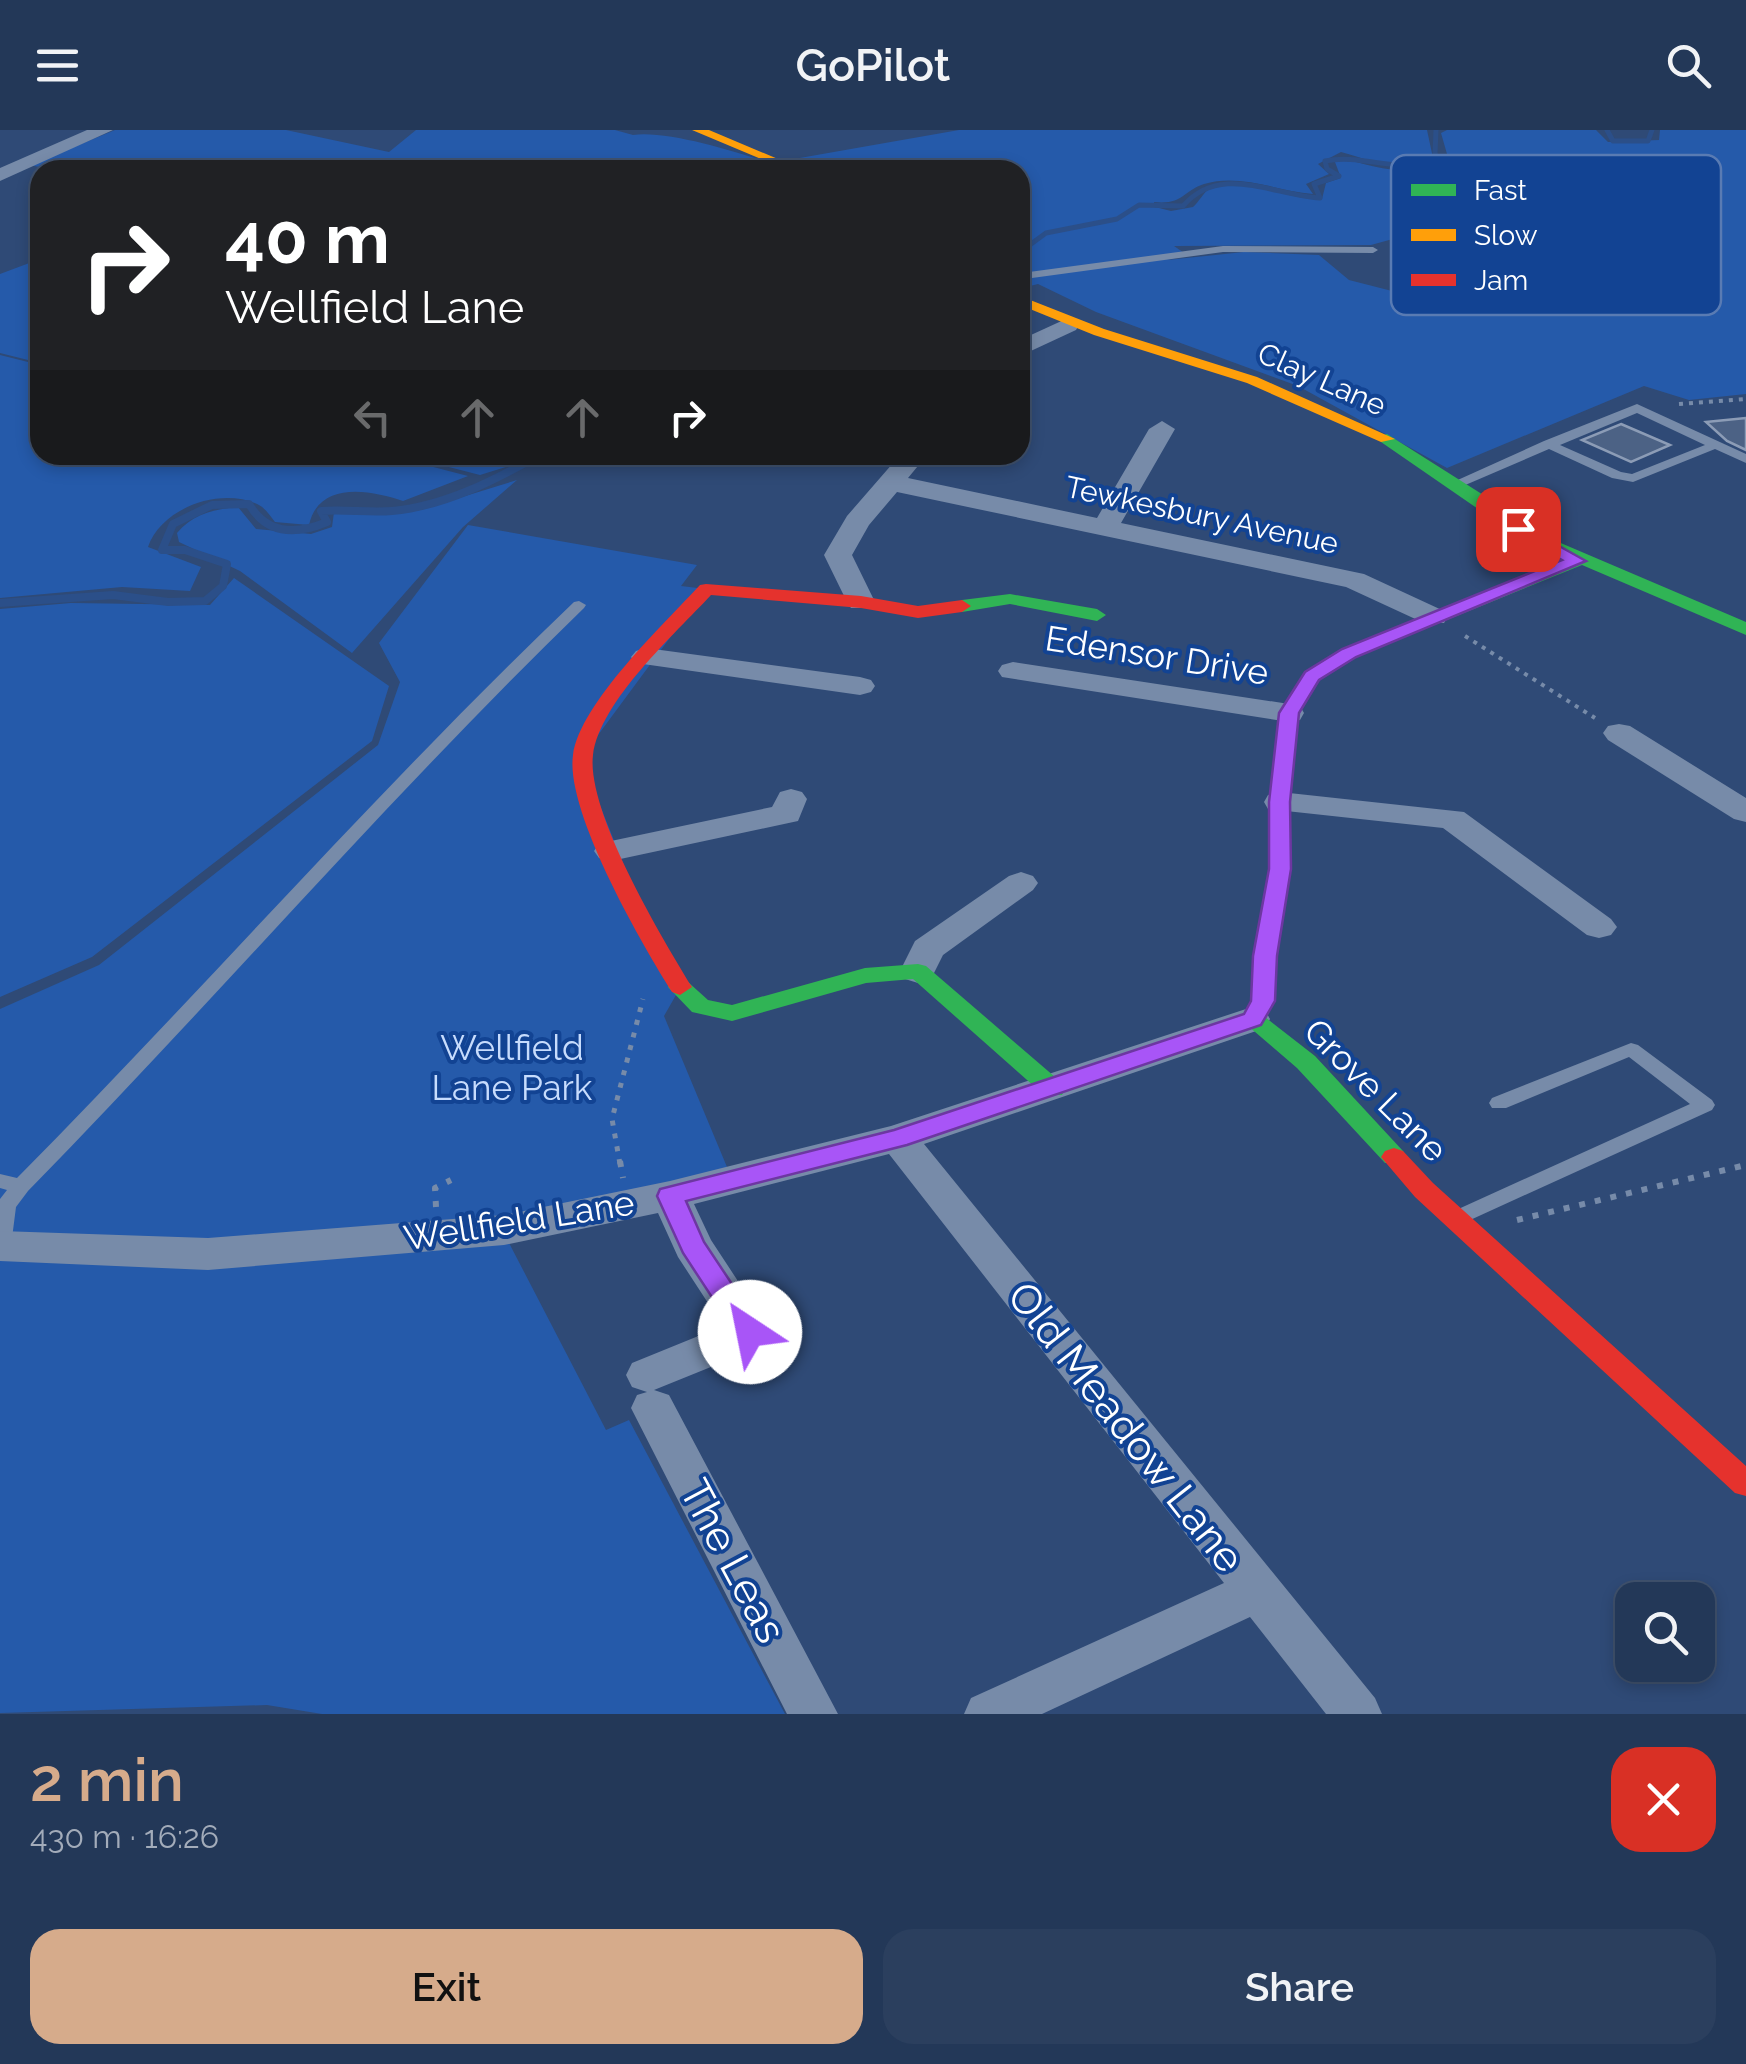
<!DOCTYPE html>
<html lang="en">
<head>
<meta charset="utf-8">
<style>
  :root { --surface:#233858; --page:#2b3f5e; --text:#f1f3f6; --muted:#a3acba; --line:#40526e; --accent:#d6ab8b }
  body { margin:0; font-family:Raleway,sans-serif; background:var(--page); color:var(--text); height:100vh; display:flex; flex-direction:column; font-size:38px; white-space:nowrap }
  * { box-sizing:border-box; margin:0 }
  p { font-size:32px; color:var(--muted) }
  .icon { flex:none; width:55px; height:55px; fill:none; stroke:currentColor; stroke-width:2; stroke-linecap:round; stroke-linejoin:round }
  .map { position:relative; height:1584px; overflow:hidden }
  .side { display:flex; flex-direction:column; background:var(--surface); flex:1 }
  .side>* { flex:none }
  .hud { position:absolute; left:30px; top:30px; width:1000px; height:305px; border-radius:30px; box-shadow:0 5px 15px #0003,0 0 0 2px var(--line); background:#202124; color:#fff; overflow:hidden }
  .buttons { position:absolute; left:1615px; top:1452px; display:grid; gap:20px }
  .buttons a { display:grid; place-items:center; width:100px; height:100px; border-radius:20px; background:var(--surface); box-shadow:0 5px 15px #0003,0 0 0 2px var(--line); font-size:50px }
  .pin { position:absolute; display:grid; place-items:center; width:85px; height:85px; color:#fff; margin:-42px; border-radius:20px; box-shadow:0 5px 15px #0006 }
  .me { position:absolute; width:110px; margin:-55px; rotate:326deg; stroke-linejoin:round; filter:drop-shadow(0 0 8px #0008) }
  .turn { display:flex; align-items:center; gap:35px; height:210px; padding:0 30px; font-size:45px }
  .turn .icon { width:130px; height:130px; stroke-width:2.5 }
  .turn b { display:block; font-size:70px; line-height:85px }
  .lanes { display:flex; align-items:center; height:95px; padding:0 30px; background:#0003; justify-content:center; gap:50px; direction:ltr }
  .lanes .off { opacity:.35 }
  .round { display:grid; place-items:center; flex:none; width:105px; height:105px; border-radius:30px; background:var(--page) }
  .overview { display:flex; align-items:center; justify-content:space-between; height:170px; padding:0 30px }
  h1 { font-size:60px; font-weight:600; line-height:75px; color:var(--accent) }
  .action { display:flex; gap:20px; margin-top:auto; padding:20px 30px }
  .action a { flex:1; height:115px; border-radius:30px; background:var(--accent); color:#111; font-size:40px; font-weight:600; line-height:115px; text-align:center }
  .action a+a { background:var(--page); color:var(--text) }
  header { display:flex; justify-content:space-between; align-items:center; height:130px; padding:0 30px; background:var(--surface); font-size:45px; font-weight:600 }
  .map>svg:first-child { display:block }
  .green { fill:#255aaa; fill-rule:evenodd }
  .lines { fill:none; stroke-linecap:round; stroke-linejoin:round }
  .stream-far1 { stroke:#2b4f89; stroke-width:5 }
  .stream { stroke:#2b4f89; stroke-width:8 }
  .building { fill:#4c6285; stroke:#8c9cb6; stroke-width:2.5 }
  .path-far2 { stroke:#778ba9; stroke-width:4; stroke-dasharray:4 6; stroke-linecap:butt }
  .path-far1 { stroke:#778ba9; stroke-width:5; stroke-dasharray:5 8; stroke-linecap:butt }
  .path { stroke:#778ba9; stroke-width:6; stroke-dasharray:6 10; stroke-linecap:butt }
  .lane { fill:#778ba9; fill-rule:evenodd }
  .street { fill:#778ba9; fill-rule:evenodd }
  .fast { fill:#30b455; fill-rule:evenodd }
  .slow { fill:#ff9f0a; fill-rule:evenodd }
  .jam { fill:#e5322d; fill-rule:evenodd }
  .route { fill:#a855f7; stroke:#6d37a1; stroke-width:2.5 }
  .labels { text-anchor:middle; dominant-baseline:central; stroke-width:8; stroke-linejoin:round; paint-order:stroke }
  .far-street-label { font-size:30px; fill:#fff; stroke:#124393 }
  .street-label { font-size:35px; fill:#fff; stroke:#124393 }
  .park-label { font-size:35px; fill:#c7dcfd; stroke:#124393 }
  .near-street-label { font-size:42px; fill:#fff; stroke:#124393 }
  .key { fill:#124393; stroke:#597bb3; stroke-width:2.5 }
  .key-label { font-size:28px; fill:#fff }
</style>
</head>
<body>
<header><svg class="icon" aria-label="menu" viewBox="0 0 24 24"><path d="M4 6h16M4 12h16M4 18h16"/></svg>GoPilot<svg class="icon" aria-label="search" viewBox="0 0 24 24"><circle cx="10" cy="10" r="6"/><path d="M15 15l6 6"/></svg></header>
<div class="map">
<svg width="1746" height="1584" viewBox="0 0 1746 1584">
  <rect width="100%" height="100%" fill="#2f4a76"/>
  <!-- green -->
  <path class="green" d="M115,0H286L389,22L416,0H615L633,5C669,0 744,24 781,37L769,40H53L30,35Z
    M959,0H1427L1433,28C1408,47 1368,29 1341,22L1318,34L1329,44L1306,54L1313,64C1277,61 1240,43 1204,54C1183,61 1183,75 1154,72L1155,77L1171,81L1193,77C1198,73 1204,62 1209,59C1234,43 1292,72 1322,69L1326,53L1341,48L1335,32L1340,28C1376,37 1414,50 1449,31L1441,3L1447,0H1596L1608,12L1659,10L1660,0H1746V264L1689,270L1644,256L1447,338L1298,256L1096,182L1038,154L1030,156L1020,148V40H826L794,29ZM1400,107L1464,131L1392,161L1349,150L1319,125L1244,122L1167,130L1187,125L1174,116L1371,115Z
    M40,129V233L0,223V144Z
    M0,225L40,235V325H387L468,346L403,371C371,360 319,350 309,395L275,392C271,387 265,378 259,375C221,356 161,378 148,417L201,437L190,461L122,457L0,468Z
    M402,325H507L509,336L480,345Z
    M517,350L463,397L352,523L240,441L179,412L177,403C193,384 214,379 238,377L256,399L311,404L332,397L334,382L390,384L420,380Z
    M468,395L697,435L681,456L706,459L581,628L676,865L664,886L732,1049L504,1100L0,1116V879L99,835L378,615L400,552L379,513Z
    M234,448L389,556L372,611L92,827L0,867V479L71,473L210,475Z
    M507,1109L606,1300L629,1290L785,1584H322L267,1575L0,1583V1130Z"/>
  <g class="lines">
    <!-- stream-far1 -->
    <path class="stream-far1" d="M1607,0L1613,11H1648L1652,0
      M1020,122L1046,103L1117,89L1139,75L1183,76C1220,33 1272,65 1320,68L1314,54L1339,46L1327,39L1325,31C1364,23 1401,46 1439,29L1435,24L1436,0"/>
    <!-- stream -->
    <path class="stream" d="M0,473L113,465L168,472L205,471L223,456L227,434L185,420H162L173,394L212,375L249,374C267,405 296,405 327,392L321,381C345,379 369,383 392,381C446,376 494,350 540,325"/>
  </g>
  <!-- building -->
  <path class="building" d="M1746,288V320L1727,311L1706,292Z
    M1621,294L1670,315L1631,332L1582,310Z"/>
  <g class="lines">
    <!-- path-far2 -->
    <path class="path-far2" d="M1679,274L1746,269
      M1465,506L1595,588"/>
    <!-- path-far1 -->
    <path class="path-far1" d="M620,1034L612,989L643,869"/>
    <!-- path -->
    <path class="path" d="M620,1031L623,1048
      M436,1077L435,1058L451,1050
      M1517,1090L1746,1035"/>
    <!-- lane -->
    <path class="lane" d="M1223,116L1373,117L1378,120L1373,123L1223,122L1032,148L1020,153V145L1029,142Z
      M1637,274L1746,324V333L1715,319L1633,352L1612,348L1549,319L1463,356H1453L1451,353L1544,311ZM1637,283L1705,315L1632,344L1621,342L1560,315Z
      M579,471L586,475L584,478C391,665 216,869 28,1061L16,1077L11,1116L8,1121L0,1123V1069L7,1060L0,1058V1044L17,1048C205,858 381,656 574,472Z
      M1631,913L1638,915L1712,970L1715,975L1712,980L1468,1091L1461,1094L1454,1091L1451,1086L1454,1081L1690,974L1629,927L1506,978H1492L1489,973L1492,968Z"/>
    <!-- street -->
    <path class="street" d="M87,0H113L0,51V38Z
      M1068,188L1079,195L1076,200L1020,226V210Z
      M1162,291L1175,299L1121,393L1364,444L1444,481L1448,487L1444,493H1424L1346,457L897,362L869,395L852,425L875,472L871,478H851L847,472L824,425L847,386L900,325H927L908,348L1097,388L1149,299Z
      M646,518L860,547L871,550L875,556L871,562L860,565L636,533L631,527L636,521Z
      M1013,532L1289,574L1300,576L1304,583L1300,590L1289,592L1002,547L998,541L1002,535Z
      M1619,594L1630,596L1746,668V692L1734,689L1608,610L1603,603L1608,596Z
      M791,659L802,662L807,669L798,691L611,731L599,728L594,721L599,714L611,711L772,677L780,662Z
      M1280,662L1464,682L1611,789L1617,797L1611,805L1599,808L1587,805L1443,698L1268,679L1264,672L1268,665Z
      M1021,742L1033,746L1038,753L1033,760L943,825L931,849L918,853L905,849L900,841L915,811L1009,746Z
      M1252,877L1265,880L1270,889L1265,898L924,1014L1375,1568L1382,1584H1326L1250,1487L1042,1584H964L971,1568L1224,1453L889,1024L694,1074L711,1110L772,1203L765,1215L654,1260L669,1265L838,1584H787L631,1278L637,1265L647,1262L632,1257L626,1245L632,1233L723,1196L678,1127L658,1083L504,1115L208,1140L0,1131V1101L208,1108L504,1085L670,1051L891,996Z"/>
    <!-- fast -->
    <path class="fast" d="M1387,304L1556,411L1746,492V505L1582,435L1356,527L1319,550L1299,583L1290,672L1291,739L1276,826L1275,871L1265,887L1315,926L1403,1021L1407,1027L1403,1033H1385L1297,938L1240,889L1251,871L1254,826L1269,739L1270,672L1279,583L1305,542L1342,519L1567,429L1497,392L1381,312V306Z
      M1010,464L1097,479L1106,485L1097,491L1010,474L962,482L953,476L962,470Z
      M918,834L926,836L1062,953L1065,959L1062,965H1044L913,849L866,853L732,891L692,882L668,857L672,852H688L708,870L732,875L865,838Z"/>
    <!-- slow -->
    <path class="slow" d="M692,0H709L804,40H787Z
      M1020,166L1104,199L1257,247L1395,309L1381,312L1247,253L1094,205L1020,175Z"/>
    <!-- jam -->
    <path class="jam" d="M706,454L861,466L918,476L962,470L971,476L962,482L918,488L861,478L711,465C675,504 600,571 593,625C586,681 662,808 692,857L680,865L672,862C641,813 565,681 573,625C580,573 664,494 700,455Z
      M1394,1018L1403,1021L1433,1053L1746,1336V1366L1735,1363L1415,1067L1381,1027L1385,1021Z"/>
  </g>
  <!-- route -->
  <path class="route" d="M1518,393L1586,431L1356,527L1319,550L1299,583L1290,672L1291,739L1277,826L1275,871L1261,895L907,1015L686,1071L704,1112L764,1202L760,1210L750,1213L740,1210L683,1123L657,1066L660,1059L894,1000L1244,884L1251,871L1253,826L1269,739V672L1279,583L1305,542L1342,519L1562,430L1512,402V395Z"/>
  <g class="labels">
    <!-- far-street labels -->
    <g class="far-street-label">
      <text transform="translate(1322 249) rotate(24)">Clay Lane</text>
      <text transform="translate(1202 385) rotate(12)">Tewkesbury Avenue</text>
    </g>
    <!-- street labels -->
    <g class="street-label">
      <text transform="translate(1157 525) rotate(9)">Edensor Drive</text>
      <text transform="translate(1376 960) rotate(45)">Grove Lane</text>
      <text transform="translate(519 1090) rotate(-9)">Wellfield Lane</text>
    </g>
    <!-- park labels -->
    <g class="park-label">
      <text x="512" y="917">Wellfield<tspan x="512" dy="40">Lane Park</tspan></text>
    </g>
    <!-- near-street labels -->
    <g class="near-street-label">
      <text transform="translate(1126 1297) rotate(52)">Old Meadow Lane</text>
      <text transform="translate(733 1431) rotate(62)">The Leas</text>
    </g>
  </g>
  <!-- legend -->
  <rect x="1391" y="25" width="330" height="160" rx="15" class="key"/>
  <rect x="1411" y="54" width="45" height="12" fill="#30b455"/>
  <rect x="1411" y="99" width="45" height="12" fill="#ff9f0a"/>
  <rect x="1411" y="144" width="45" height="12" fill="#e5322d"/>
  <g class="key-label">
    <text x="1474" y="70">Fast</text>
    <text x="1474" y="115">Slow</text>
    <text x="1474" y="160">Jam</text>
  </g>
</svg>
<div class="buttons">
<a><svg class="icon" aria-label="search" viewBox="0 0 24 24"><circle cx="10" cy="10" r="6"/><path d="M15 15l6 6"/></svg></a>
</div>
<div class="pin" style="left:1518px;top:399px;background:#d93025"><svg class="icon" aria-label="arrive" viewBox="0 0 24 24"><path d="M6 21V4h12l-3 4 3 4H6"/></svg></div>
<svg class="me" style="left:750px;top:1202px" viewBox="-20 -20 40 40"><circle r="19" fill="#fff"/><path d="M0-13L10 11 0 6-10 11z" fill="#a855f7"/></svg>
<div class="hud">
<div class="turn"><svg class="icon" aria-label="right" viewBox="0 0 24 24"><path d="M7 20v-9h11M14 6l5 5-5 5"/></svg><div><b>40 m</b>Wellfield Lane</div></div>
<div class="lanes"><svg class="icon off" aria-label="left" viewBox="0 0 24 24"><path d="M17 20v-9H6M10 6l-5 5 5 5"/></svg><svg class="icon off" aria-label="ahead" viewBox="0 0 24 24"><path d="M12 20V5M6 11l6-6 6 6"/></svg><svg class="icon off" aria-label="ahead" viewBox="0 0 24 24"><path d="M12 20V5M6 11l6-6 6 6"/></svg><svg class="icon" aria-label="right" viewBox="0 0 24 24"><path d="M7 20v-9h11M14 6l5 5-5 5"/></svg></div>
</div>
</div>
<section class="side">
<div class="overview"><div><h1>2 min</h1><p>430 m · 16:26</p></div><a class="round" style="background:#d93025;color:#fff"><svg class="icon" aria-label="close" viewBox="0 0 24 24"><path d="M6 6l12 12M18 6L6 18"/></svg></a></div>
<div class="action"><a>Exit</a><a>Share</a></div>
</section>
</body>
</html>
